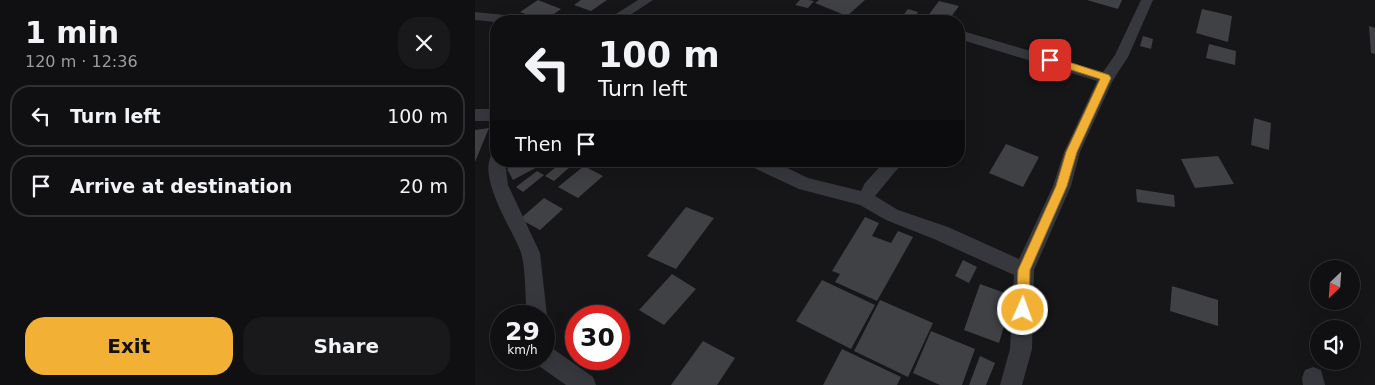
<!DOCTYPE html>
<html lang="en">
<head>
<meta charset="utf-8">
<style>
  :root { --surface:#101012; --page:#19191b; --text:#f1f3f6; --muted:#9c9d9f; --line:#303032; --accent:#f2b134 }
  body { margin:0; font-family:"DejaVu Sans",sans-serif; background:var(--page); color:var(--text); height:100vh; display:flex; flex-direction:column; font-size:19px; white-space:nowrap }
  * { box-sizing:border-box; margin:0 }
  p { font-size:16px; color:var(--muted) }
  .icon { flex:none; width:28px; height:28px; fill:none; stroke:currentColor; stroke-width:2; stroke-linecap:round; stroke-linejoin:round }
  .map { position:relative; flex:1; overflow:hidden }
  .details { display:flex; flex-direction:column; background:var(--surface); width:475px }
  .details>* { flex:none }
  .guide { position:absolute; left:15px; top:15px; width:475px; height:152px; border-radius:20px; box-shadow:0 5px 20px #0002,0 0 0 1px var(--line); background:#101012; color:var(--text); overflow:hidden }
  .needle { width:32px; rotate:205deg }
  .buttons { position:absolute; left:835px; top:260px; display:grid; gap:10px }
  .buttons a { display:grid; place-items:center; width:50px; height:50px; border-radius:50%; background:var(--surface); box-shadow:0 5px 20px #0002,0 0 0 1px var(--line); font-size:25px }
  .speed { position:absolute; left:15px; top:305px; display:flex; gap:10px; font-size:25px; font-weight:700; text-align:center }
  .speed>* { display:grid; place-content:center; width:65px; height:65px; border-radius:50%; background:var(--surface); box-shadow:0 5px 20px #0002,0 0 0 1px var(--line); line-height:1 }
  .speed small { font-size:12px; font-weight:400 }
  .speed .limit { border:8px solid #d22; background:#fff; color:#111 }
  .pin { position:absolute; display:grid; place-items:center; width:42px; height:42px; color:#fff; margin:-21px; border-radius:10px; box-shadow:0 2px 8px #0006 }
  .me { position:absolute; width:55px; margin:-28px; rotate:2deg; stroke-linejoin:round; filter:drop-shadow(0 0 4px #0008) }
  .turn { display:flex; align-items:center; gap:18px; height:105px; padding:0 25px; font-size:22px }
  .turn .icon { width:65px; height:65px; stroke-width:2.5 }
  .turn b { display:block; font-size:35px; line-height:42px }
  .then { display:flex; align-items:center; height:48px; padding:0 25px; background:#0003; gap:10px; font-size:19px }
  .round { display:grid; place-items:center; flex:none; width:52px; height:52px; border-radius:20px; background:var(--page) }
  .summary { display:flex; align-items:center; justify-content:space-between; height:85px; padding:0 25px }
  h1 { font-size:30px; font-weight:700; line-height:38px }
  .action { display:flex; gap:10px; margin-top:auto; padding:10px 25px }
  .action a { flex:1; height:58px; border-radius:20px; background:var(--accent); color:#111; font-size:20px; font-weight:700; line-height:58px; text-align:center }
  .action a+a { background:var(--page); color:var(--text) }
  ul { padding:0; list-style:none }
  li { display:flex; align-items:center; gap:15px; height:62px; margin:0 10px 8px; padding:0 15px; border:2px solid var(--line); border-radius:20px }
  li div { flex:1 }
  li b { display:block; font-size:19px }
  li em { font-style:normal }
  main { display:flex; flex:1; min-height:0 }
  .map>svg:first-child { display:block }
  .building { fill:#404145 }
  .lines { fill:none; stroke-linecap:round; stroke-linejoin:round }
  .minor { fill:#37383d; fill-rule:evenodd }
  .route { fill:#f2b134; stroke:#9d7322 }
</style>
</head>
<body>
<main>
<section class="details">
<div class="summary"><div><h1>1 min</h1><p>120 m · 12:36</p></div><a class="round"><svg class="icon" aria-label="close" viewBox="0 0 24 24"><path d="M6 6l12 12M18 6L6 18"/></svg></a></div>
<ul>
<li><svg class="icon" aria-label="left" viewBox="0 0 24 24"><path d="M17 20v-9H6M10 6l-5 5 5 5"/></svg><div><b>Turn left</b></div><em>100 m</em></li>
<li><svg class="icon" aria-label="arrive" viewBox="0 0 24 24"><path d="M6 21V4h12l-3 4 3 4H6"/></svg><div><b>Arrive at destination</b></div><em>20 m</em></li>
</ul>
<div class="action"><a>Exit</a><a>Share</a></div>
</section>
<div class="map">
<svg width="900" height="385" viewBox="0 0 900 385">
  <rect width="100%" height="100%" fill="#161618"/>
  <!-- building -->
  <path class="building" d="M63,0L86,9L69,21L45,12Z
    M106,0H132L116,11L99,5Z
    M325,0H333L339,1L333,8L320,5Z
    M344,0H390L372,16L340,3Z
    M612,0H647L643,9Z
    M464,1L484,6L473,21L452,17Z
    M433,9L443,12L436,21L426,18Z
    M727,9L757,16L753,42L721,33Z
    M894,26L900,28V54L896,53Z
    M668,36L678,39L676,49L665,46Z
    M734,44L761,51L760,65L731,58Z
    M779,118L796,123L794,150L776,145Z
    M14,128L0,162V130Z
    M531,144L564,157L548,187L514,173Z
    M743,156L759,184L720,188L706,159Z
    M46,161H61L64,166L38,180L32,169Z
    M87,162L96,166L79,181L70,176Z
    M109,166L128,176L103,198L83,187Z
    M62,171L69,175L48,192L41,187Z
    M661,189L699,195L700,207L662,202Z
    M69,198L88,209L65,230L45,219Z
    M211,207L239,218L201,269L172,256Z
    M390,217L404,223L397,236L416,243L423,231L438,237L402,301L360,282L365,274L357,271Z
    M488,260L502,267L494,283L480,276Z
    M197,274L221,289L189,325L164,310Z
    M347,280L400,305L376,349L321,321Z
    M505,284L538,296L524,343L489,330Z
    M697,286L743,300V326L695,311Z
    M405,300L458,323L433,377L379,351Z
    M456,331L500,349L487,385H465L438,373Z
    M228,341L260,358L242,385H196Z
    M367,349L426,377L422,385H348Z
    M505,356L520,363L511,385H494Z"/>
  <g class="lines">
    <!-- minor -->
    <path class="minor" d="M163,0H178L146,21H130Z
      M666,0H678L653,57L638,80L605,152L596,186L559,270L557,349L547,385H525L535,349L539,275L459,239L411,220L385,205L324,189L275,166L273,161H298L333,178L386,191L390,183L410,161H429L400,196L423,210L473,227L544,259L578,186L589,152L622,81L484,39V30L628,72L640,55Z
      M0,12L50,17L57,21L21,22L0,20Z
      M0,109H21V121H0Z
      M21,155V161H30L33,185L65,253L72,316L69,323V316H52C50,299 51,264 45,250C36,228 4,179 16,156Z
      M69,345L77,348L118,377L121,385H91L61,364L59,359H69Z
      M838,367L846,370L850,385H828L827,378L830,370Z"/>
  </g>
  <!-- route -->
  <path class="route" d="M575,56L634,75L636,78L602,152L592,186L555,270L554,310L552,314L548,316L543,314L541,310L543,270L581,186L591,152L625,79L571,62L570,60Z"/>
</svg>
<div class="buttons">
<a><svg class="needle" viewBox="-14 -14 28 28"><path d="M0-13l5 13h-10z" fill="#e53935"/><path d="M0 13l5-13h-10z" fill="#9c9d9f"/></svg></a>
<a><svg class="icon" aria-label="sound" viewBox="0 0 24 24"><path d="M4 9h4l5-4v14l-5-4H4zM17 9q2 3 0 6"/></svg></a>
</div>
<div class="speed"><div>29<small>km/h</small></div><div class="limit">30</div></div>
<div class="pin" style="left:575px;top:60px;background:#d93025"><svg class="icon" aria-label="arrive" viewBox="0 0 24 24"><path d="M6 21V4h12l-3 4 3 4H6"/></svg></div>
<svg class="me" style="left:548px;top:310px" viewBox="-20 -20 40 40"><circle r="17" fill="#f2b134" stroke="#fff" stroke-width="3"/><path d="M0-11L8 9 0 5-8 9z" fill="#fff"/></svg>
<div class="guide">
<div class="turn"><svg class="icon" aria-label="left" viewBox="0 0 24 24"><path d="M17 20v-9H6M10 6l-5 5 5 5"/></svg><div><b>100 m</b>Turn left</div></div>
<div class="then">Then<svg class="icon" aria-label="arrive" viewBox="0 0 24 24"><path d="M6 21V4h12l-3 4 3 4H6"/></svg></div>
</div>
</div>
</main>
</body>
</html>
